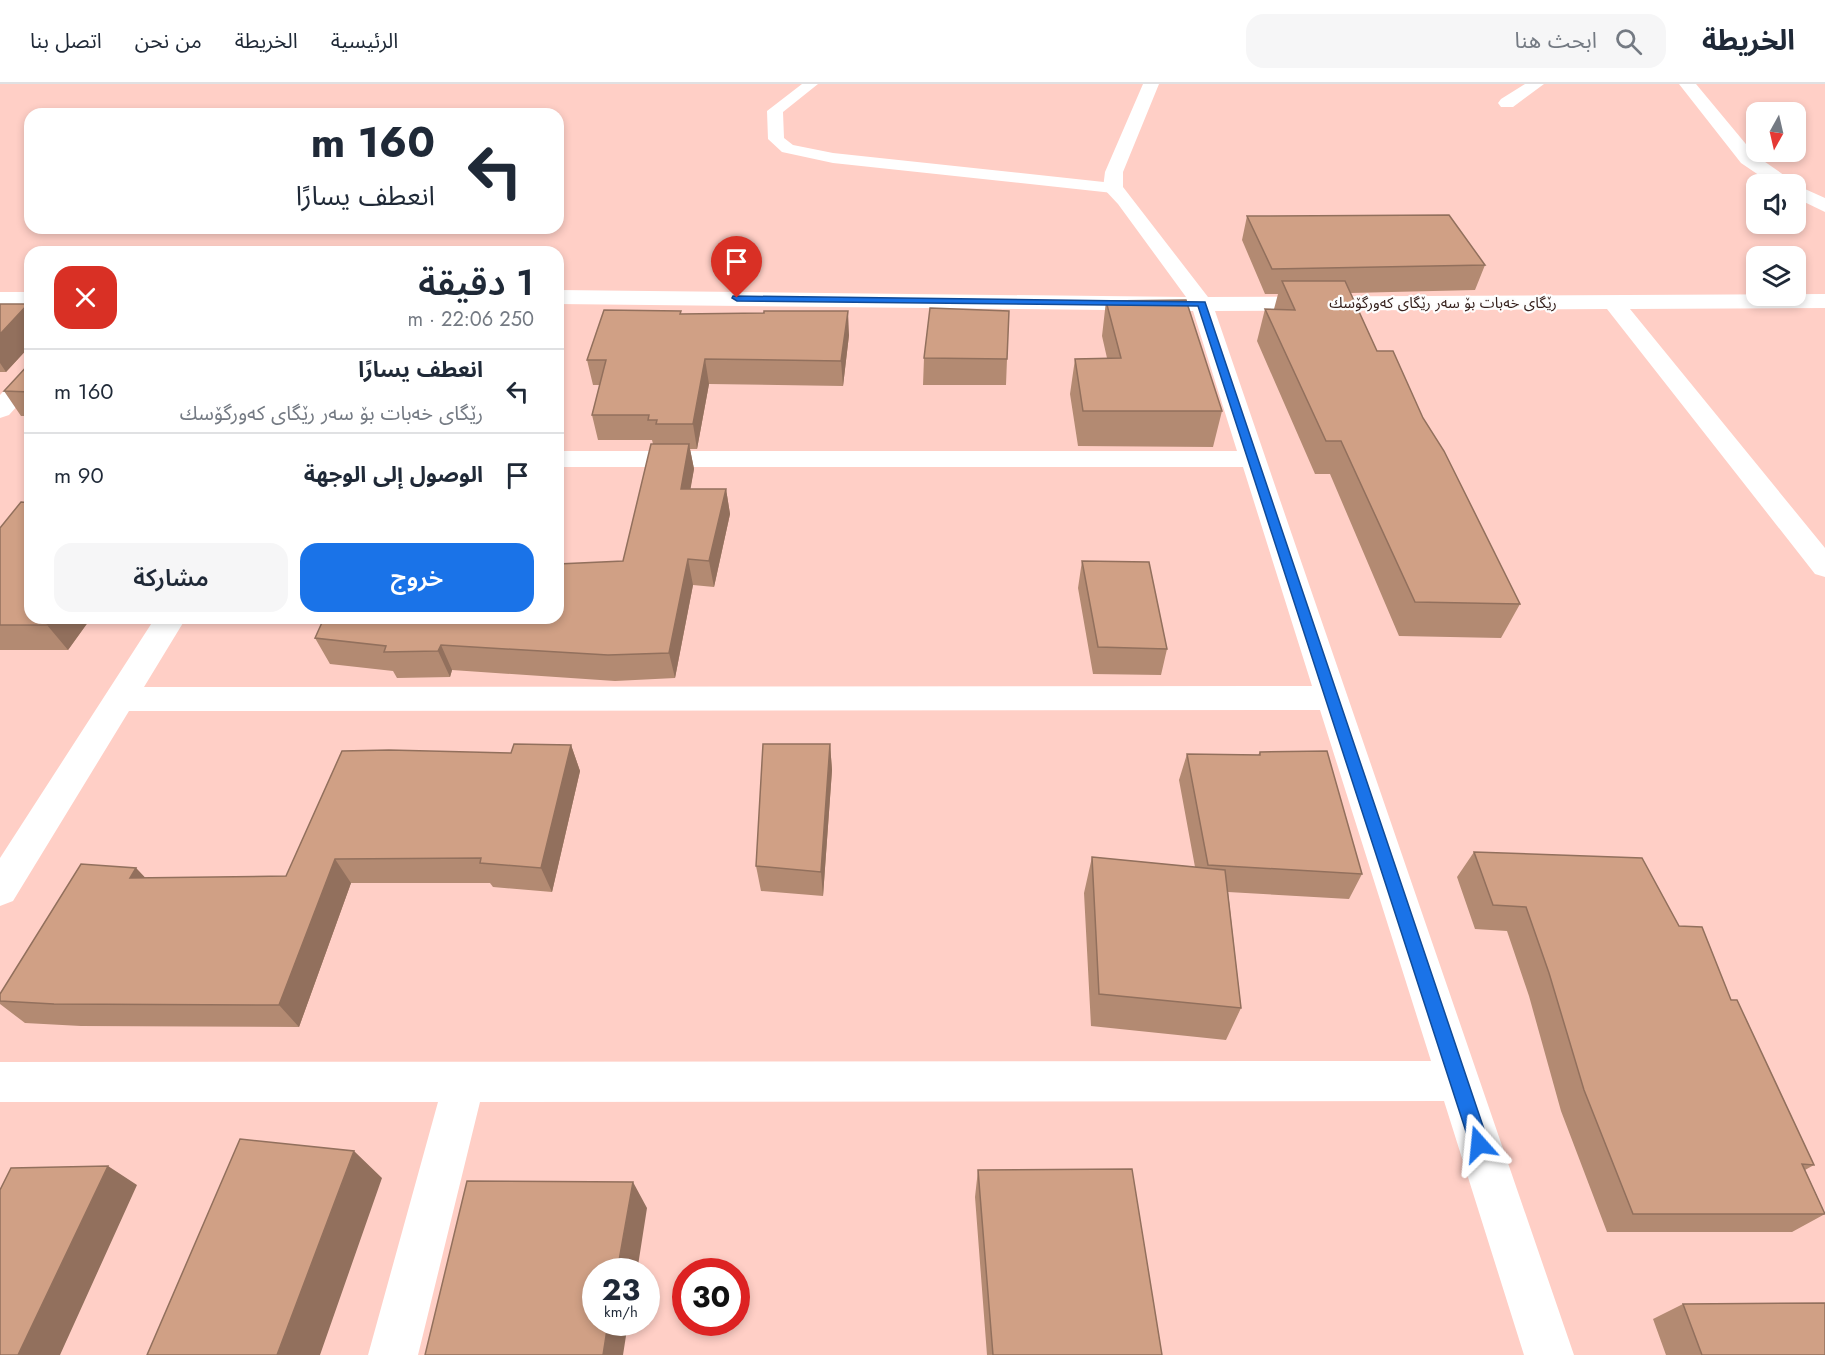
<!DOCTYPE html>
<html lang="ar">
<head>
<meta charset="utf-8">
<style>
  :root { --surface:#fff; --page:#f6f6f7; --text:#1f2937; --muted:#747a83; --line:#e0e1e3; --accent:#1a73e8 }
  body { margin:0; font-family:Jost,"Noto Sans Arabic",sans-serif; background:var(--page); color:var(--text); direction:rtl; height:100vh; display:flex; flex-direction:column; font-size:22px; white-space:nowrap }
  * { box-sizing:border-box; margin:0 }
  p { font-size:20px; color:var(--muted) }
  .icon { flex:none; width:33px; height:33px; fill:none; stroke:currentColor; stroke-width:2; stroke-linecap:round; stroke-linejoin:round }
  .map { position:relative; flex:1; overflow:hidden; direction:ltr }
  .side { position:absolute; left:24px; top:162px; width:540px; height:378px; display:flex; flex-direction:column; background:var(--surface); border-radius:18px; box-shadow:0 3px 9px #0003; direction:rtl }
  .side>* { flex:none }
  .banner { position:absolute; left:24px; top:24px; width:540px; height:126px; border-radius:18px; box-shadow:0 3px 9px #0003; direction:rtl; background:#fff; color:var(--text); overflow:hidden }
  .needle { width:39px; rotate:188deg }
  .fabs { position:absolute; left:1746px; top:18px; display:grid; gap:12px }
  .fabs a { display:grid; place-items:center; width:60px; height:60px; border-radius:12px; background:var(--surface); box-shadow:0 3px 9px #0003; font-size:30px }
  .speed { position:absolute; left:582px; top:1174px; display:flex; gap:12px; font-size:30px; font-weight:700; text-align:center }
  .speed>* { display:grid; place-content:center; width:78px; height:78px; border-radius:50%; background:var(--surface); box-shadow:0 3px 9px #0003; line-height:1 }
  .speed small { font-size:15px; font-weight:400 }
  .speed .limit { border:9px solid #d22; background:#fff; color:#111 }
  .pin { position:absolute; display:grid; place-items:center; width:51px; height:51px; color:#fff; margin:-62px -26px; border-radius:50% 50% 50% 0; rotate:-45deg; box-shadow:0 0 6px #0007 }
  .pin .icon { rotate:45deg }
  .me { position:absolute; width:66px; margin:-33px; rotate:342deg; stroke-linejoin:round; filter:drop-shadow(0 0 4px #0008) }
  .turn { display:flex; align-items:center; gap:21px; height:126px; padding:0 30px; font-size:27px }
  .turn .icon { width:78px; height:78px; stroke-width:2.5 }
  .turn b { display:block; font-size:42px; line-height:51px }
  .round { display:grid; place-items:center; flex:none; width:63px; height:63px; border-radius:18px; background:var(--page) }
  .head { display:flex; align-items:center; justify-content:space-between; height:102px; padding:0 30px }
  h1 { font-size:36px; font-weight:600; line-height:45px }
  .action { display:flex; gap:12px; margin-top:auto; padding:12px 30px }
  .action a { flex:1; height:69px; border-radius:18px; background:var(--accent); color:#fff; font-size:24px; font-weight:600; line-height:69px; text-align:center }
  .action a+a { background:var(--page); color:var(--text) }
  ul { padding:0; list-style:none }
  li { display:flex; align-items:center; gap:18px; height:84px; padding:0 30px; border-top:2px solid var(--line) }
  li div { flex:1 }
  li b { display:block; font-size:22px }
  li em { font-style:normal }
  header { display:flex; align-items:center; gap:36px; box-sizing:border-box; height:84px; padding:0 30px; background:var(--surface); border-bottom:2px solid var(--line) }
  header strong { font-size:28px }
  nav { display:flex; gap:33px; margin-inline-start:auto; font-size:21px }
  .search { width:420px; height:54px; background:var(--page); display:flex; align-items:center; gap:15px; box-sizing:border-box; padding:0 21px; border-radius:18px; color:var(--muted); font-size:22px }
  .map>svg:first-child { display:block }
  .lines { fill:none; stroke-linecap:round; stroke-linejoin:round }
  .lane { fill:#fff; fill-rule:evenodd }
  .street { fill:#fff; fill-rule:evenodd }
  .wall { fill:#b38a72 }
  .shaded-wall { fill:#92705d }
  .building { fill:#d0a085; stroke:#92705d; stroke-width:1.5 }
  .route { fill:#1a73e8; stroke:#114b97; stroke-width:1.5 }
  .labels { text-anchor:middle; dominant-baseline:central; stroke-width:4.5; stroke-linejoin:round; paint-order:stroke }
  .far-street-label { font-size:15px; fill:#36211d; stroke:#fdfdfd }
</style>
</head>
<body>
<header>
<strong>الخريطة</strong>
<div class="search"><svg class="icon" aria-label="search" viewBox="0 0 24 24"><circle cx="10" cy="10" r="6"/><path d="M15 15l6 6"/></svg>ابحث هنا</div>
<nav><a>الرئيسية</a><a>الخريطة</a><a>من نحن</a><a>اتصل بنا</a></nav>
</header>
<div class="map">
<svg width="1825" height="1271" viewBox="0 0 1825 1271">
  <rect width="100%" height="100%" fill="#ffcfc6"/>
  <g class="lines">
    <!-- lane -->
    <path class="lane" d="M802,0H818L783,28L784,54L793,61L833,69L1113,99L1121,104L1113,109L833,79L782,68L768,55L767,27Z"/>
    <!-- street -->
    <path class="street" d="M1143,0H1159L1123,88V103L1208,213L1825,210V224L1630,225L1825,464V493L1815,490L1607,225L1215,227L1574,1271H1524L1444,1017L480,1018L418,1271H368L438,1018H0V978L1431,977L1320,626L129,627L13,817L0,822V774L155,534H186L144,603L1312,602L1243,383H558V367H1237L1193,227L558,220V206L1186,213L1118,120L1103,104L1105,88Z
      M1525,0H1544L1513,23H1501L1498,19L1501,15Z
      M1679,0H1696L1755,71L1791,96L1793,100H1772L1741,79Z
      M1796,101L1825,114V128L1796,114Z
      M0,208H30V222H0Z
      M30,286V308L9,331L0,334V311L21,288Z"/>
  </g>
  <!-- wall -->
  <path class="wall" d="M1247,132L1485,181L1475,206L1350,209L1377,267L1423,334L1520,520L1501,554L1399,552L1330,390H1315L1257,257L1265,225H1274L1278,210H1265L1242,156Z
    M1106,217L1222,327L1213,363L1078,362L1070,310L1075,275L1107,274L1102,252Z
    M0,220H28L30,222V262L6,288H0Z
    M681,227V230L849,251L843,302L709,300L697,365H690L694,385L690,405H726L730,430L714,503L693,501L675,594L615,597L452,586L450,593L397,594L393,587L330,580L315,554L623,477L653,360L652,356H598L592,331L600,301H593L587,276Z
    M924,274L1007,275L1006,301H923Z
    M30,279V332H21L4,307Z
    M0,444L30,534H91L68,566H0Z
    M1082,477L1167,565L1161,591L1093,590L1078,504Z
    M830,660L832,686L823,812L761,807L756,782Z
    M571,661L580,687L552,808L493,803L490,799H351L299,943L81,942L25,939L0,920V910L136,784L145,794L286,792L511,669Z
    M1260,668L1362,790L1349,815L1228,808L1241,924L1226,956L1091,942L1084,809L1092,773L1195,783L1179,696L1187,670L1258,671Z
    M1474,768L1679,842L1731,916L1814,1081L1805,1086L1825,1130L1792,1148H1607L1561,1027L1529,912L1507,847L1475,845L1457,793Z
    M978,1086L1162,1271H987L975,1113Z
    M1683,1220L1825,1271H1666L1653,1235Z"/>
  <!-- shaded-wall -->
  <path class="shaded-wall" d="M28,220L30,222V262L6,288L0,279V250Z
    M848,227L849,251L843,302L841,277Z
    M705,275L709,300L697,365L693,340Z
    M689,360L694,385L686,431L681,405Z
    M726,405L730,430L714,503L709,477Z
    M688,475L693,501L675,594L669,569Z
    M52,534H91L68,566L47,541Z
    M441,561L452,586L450,593L438,567Z
    M830,660L832,686L823,812L821,788Z
    M571,661L580,687L552,808L541,784Z
    M335,775L351,799L299,943L279,921Z
    M136,784L159,808L130,794Z
    M354,1067L382,1094L320,1271H277Z
    M108,1082L137,1101L60,1271H18Z
    M633,1098L647,1124L637,1188H617Z
    M608,1239H628L623,1271H603Z"/>
  <!-- building -->
  <path class="building" d="M1449,131L1485,181L1272,185L1247,132Z
    M1282,197H1345L1377,267H1393L1423,334L1444,367L1520,520L1415,518L1341,357H1326L1265,225L1295,226Z
    M1186,216L1222,327H1083L1075,275L1121,274L1106,217Z
    M0,220H28L0,250Z
    M930,224L1009,227L1007,275L924,274Z
    M604,226L681,227L680,230L764,229V227H848L841,277L705,275L693,340H656L657,336H648L649,331H592L606,276H587Z
    M30,279V308L4,307Z
    M651,360H689L681,405H726L709,477L688,475L669,569L608,571L441,561L438,567L384,568L386,562L315,554L324,534H558V480L623,477Z
    M21,418L30,419V534H52L47,541H0V444Z
    M1082,477L1149,478L1167,565L1098,563Z
    M514,660L571,661L541,784L480,779L481,774L335,775L279,921L54,920L0,917V910L81,780L136,784L130,794L286,792L342,667L389,666L511,669Z
    M763,660H830L821,788L756,782Z
    M1327,667L1362,790L1208,781L1187,670L1260,671V668Z
    M1474,768L1642,774L1679,842L1702,843L1731,916H1737L1814,1081L1802,1080L1825,1130H1633L1584,1006L1549,889L1526,823L1493,821Z
    M1092,773L1225,786L1241,924L1099,910Z
    M240,1055L354,1067L277,1271H147Z
    M108,1082L18,1271H0V1106L11,1084Z
    M1132,1085L1162,1271H993L978,1086Z
    M467,1097L633,1098L617,1188H596V1239H608L603,1271H425Z
    M1825,1219V1271H1702L1683,1220Z"/>
  <!-- route -->
  <path class="route" d="M733,212L1205,218L1489,1060L1486,1066L1479,1069L1473,1066L1470,1060L1198,222L737,217L732,214Z"/>
  <g class="labels">
    <!-- far-street labels -->
    <g class="far-street-label">
      <text x="1443" y="219">رێگاى خەبات بۆ سەر رێگاى كەورگۆسك</text>
    </g>
  </g>
</svg>
<div class="fabs">
<a><svg class="needle" viewBox="-14 -14 28 28"><path d="M0-13l5 13h-10z" fill="#e53935"/><path d="M0 13l5-13h-10z" fill="#747a83"/></svg></a>
<a><svg class="icon" aria-label="sound" viewBox="0 0 24 24"><path d="M4 9h4l5-4v14l-5-4H4zM17 9q2 3 0 6"/></svg></a>
<a><svg class="icon" aria-label="layers" viewBox="0 0 24 24"><path d="M12 4l9 5-9 5-9-5zM3 14l9 5 9-5"/></svg></a>
</div>
<div class="speed"><div>23<small>km/h</small></div><div class="limit">30</div></div>
<div class="pin" style="left:737px;top:214px;background:#d93025"><svg class="icon" aria-label="arrive" viewBox="0 0 24 24"><path d="M6 21V4h12l-3 4 3 4H6"/></svg></div>
<svg class="me" style="left:1479px;top:1060px" viewBox="-20 -20 40 40"><path d="M0-17L14 15 0 8-14 15z" fill="#1a73e8" stroke="#fff" stroke-width="4"/></svg>
<div class="banner">
<div class="turn"><svg class="icon" aria-label="left" viewBox="0 0 24 24"><path d="M17 20v-9H6M10 6l-5 5 5 5"/></svg><div><b>160 m</b>انعطف يسارًا</div></div>
</div>
<section class="side">
<div class="head"><div><h1>1 دقيقة</h1><p>250 m · 22:06</p></div><a class="round" style="background:#d93025;color:#fff"><svg class="icon" aria-label="close" viewBox="0 0 24 24"><path d="M6 6l12 12M18 6L6 18"/></svg></a></div>
<ul>
<li><svg class="icon" aria-label="left" viewBox="0 0 24 24"><path d="M17 20v-9H6M10 6l-5 5 5 5"/></svg><div><b>انعطف يسارًا</b><p>رێگاى خەبات بۆ سەر رێگاى كەورگۆسك</p></div><em>160 m</em></li>
<li><svg class="icon" aria-label="arrive" viewBox="0 0 24 24"><path d="M6 21V4h12l-3 4 3 4H6"/></svg><div><b>الوصول إلى الوجهة</b></div><em>90 m</em></li>
</ul>
<div class="action"><a>خروج</a><a>مشاركة</a></div>
</section>
</div>
</body>
</html>
